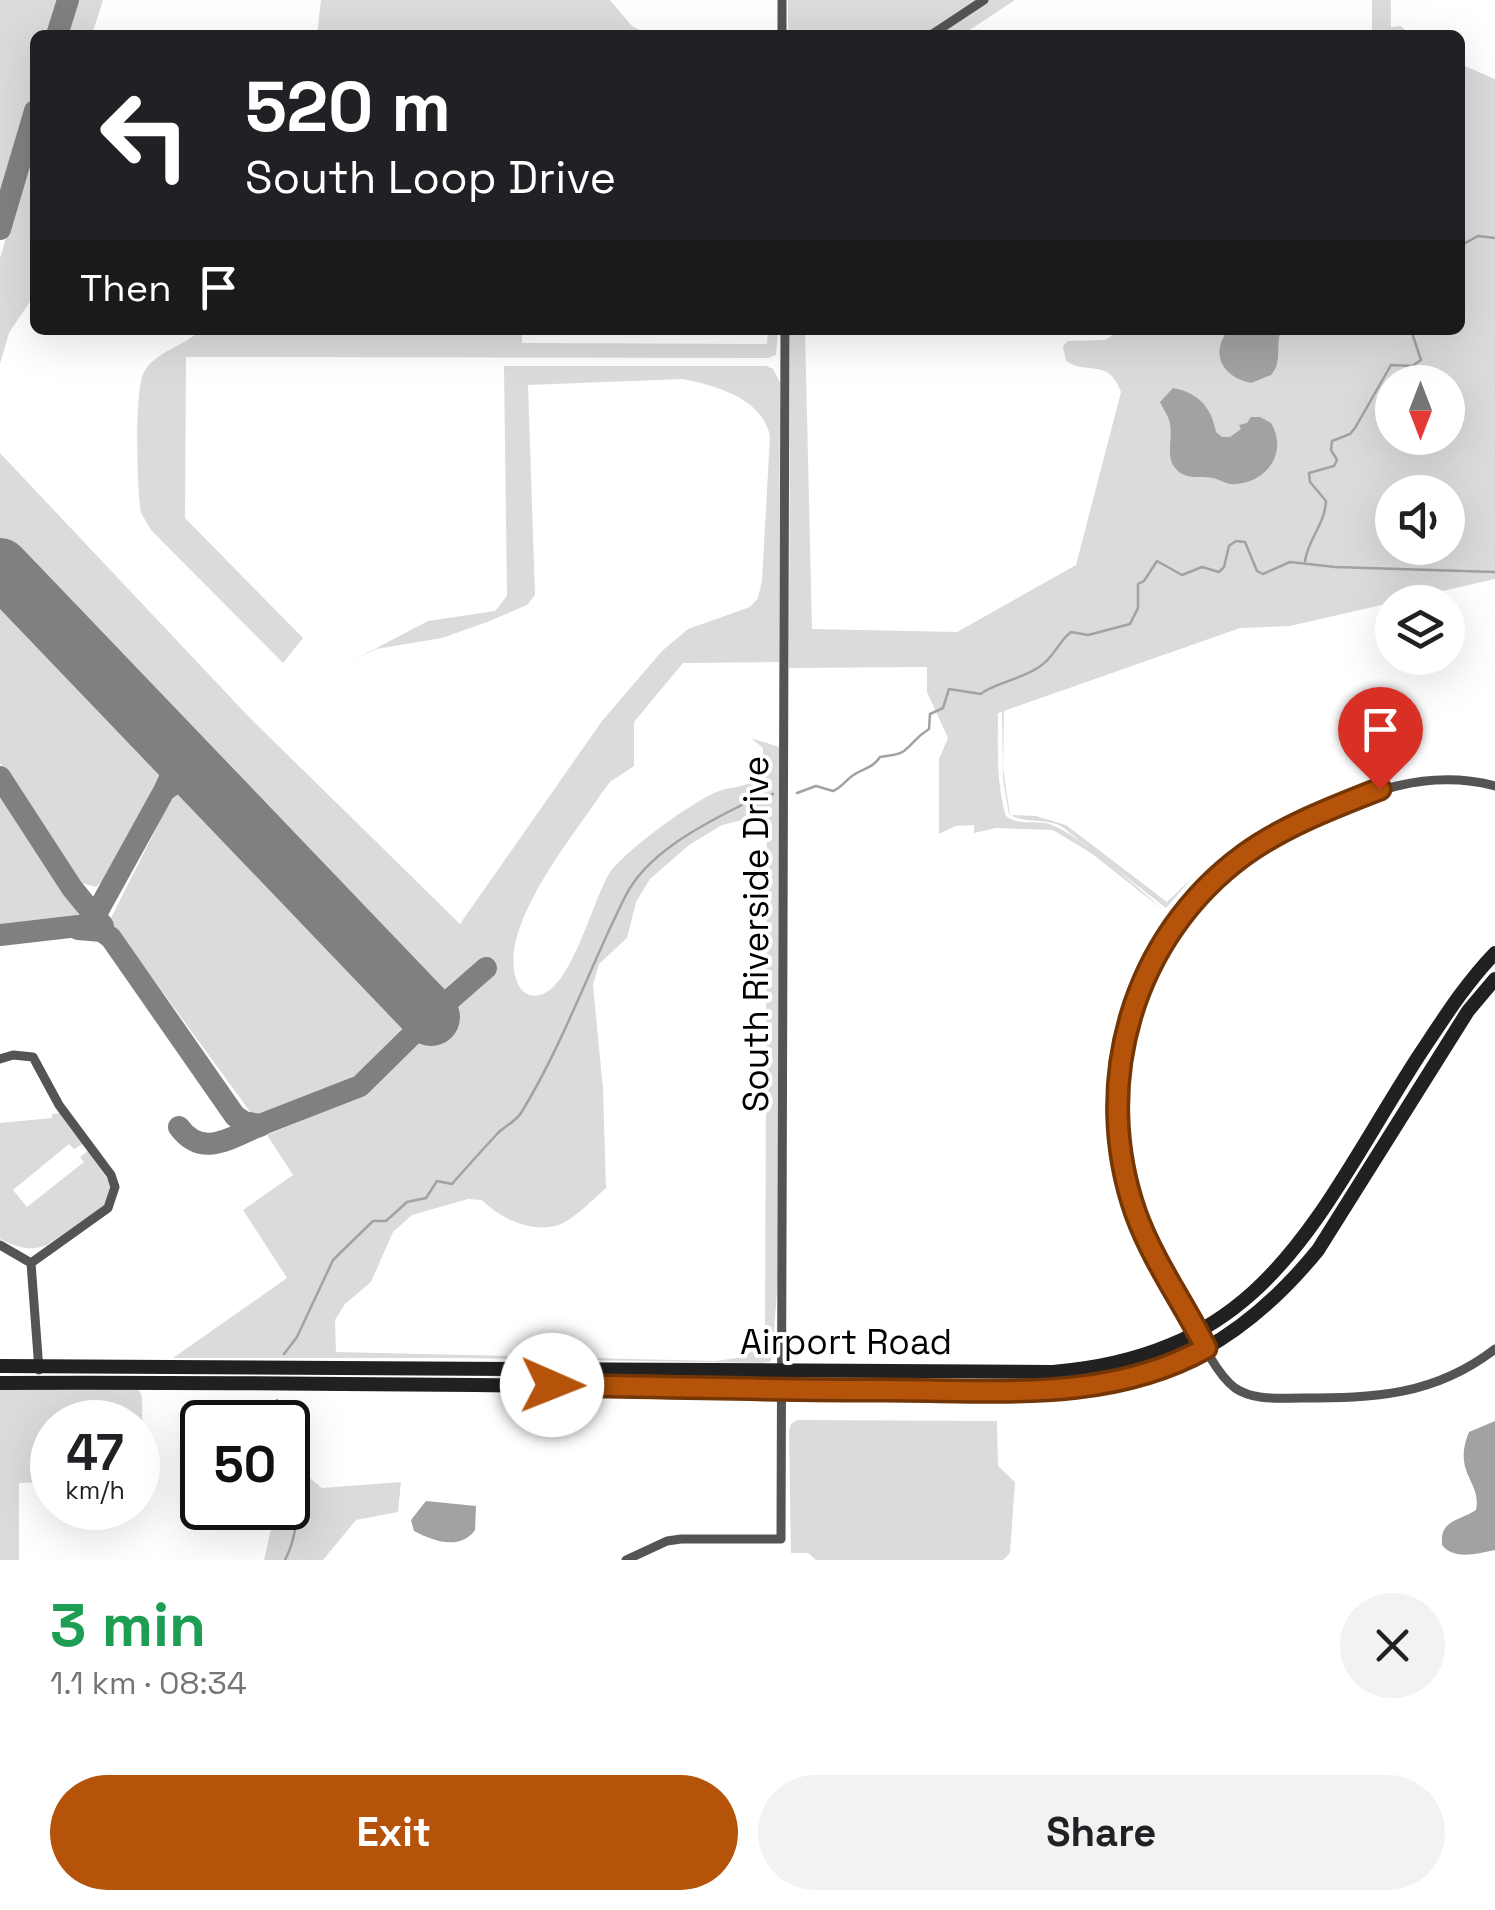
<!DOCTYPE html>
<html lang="en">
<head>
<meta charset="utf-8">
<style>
  :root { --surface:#fff; --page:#f2f2f2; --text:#202124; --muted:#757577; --accent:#b45309 }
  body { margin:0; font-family:"Space Grotesk",sans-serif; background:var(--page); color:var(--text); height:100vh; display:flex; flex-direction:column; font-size:38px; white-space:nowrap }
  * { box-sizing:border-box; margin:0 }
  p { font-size:32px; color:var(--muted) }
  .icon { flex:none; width:55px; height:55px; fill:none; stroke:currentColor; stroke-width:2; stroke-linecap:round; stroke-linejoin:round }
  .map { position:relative; height:1560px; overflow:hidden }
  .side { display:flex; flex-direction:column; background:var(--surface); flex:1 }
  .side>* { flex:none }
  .banner { position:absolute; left:30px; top:30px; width:1435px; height:305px; border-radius:15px; box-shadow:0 10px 40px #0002; background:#202124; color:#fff; overflow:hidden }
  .needle { width:65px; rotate:180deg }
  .tools { position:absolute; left:1375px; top:365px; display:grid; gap:20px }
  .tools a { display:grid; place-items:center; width:90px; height:90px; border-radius:50%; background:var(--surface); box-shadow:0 10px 40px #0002; font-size:50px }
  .speed { position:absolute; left:30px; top:1400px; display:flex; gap:20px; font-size:50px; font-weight:700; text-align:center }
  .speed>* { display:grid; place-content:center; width:130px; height:130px; border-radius:50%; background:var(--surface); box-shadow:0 10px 40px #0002; line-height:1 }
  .speed small { font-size:25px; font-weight:400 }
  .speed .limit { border:5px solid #111; border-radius:15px; background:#fff; color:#111 }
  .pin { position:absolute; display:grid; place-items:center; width:85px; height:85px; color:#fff; margin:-102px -42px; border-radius:50% 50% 50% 0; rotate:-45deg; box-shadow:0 0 10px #0007 }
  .pin .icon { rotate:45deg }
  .me { position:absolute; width:110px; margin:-55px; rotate:91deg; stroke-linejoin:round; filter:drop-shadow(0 0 8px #0008) }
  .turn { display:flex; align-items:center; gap:35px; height:210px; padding:0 50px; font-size:45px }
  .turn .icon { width:130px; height:130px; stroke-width:2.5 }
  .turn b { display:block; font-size:70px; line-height:85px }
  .then { display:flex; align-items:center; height:95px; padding:0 50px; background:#0003; gap:20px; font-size:38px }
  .round { display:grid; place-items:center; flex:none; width:105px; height:105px; border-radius:52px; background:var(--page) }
  .overview { display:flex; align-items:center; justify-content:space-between; height:170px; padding:0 50px }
  h1 { font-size:60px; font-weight:600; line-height:75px; color:#1e9e55 }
  .button { display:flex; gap:20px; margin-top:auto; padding:20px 50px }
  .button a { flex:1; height:115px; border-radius:60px; background:var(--accent); color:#fff; font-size:40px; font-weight:600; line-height:115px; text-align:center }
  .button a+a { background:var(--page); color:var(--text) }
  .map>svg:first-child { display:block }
  .green { fill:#dbdbdb; fill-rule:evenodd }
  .water { fill:#a2a2a2 }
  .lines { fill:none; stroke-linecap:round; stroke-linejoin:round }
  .stream { stroke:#a2a2a2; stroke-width:2.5 }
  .taxiway { stroke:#808080; stroke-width:22 }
  .runway { stroke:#808080; stroke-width:58 }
  .minor { stroke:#545454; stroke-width:9 }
  .secondary { stroke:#212121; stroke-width:14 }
  .route-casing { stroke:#753606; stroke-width:25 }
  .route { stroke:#b45309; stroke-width:18 }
  .labels { text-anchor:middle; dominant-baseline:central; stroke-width:8; stroke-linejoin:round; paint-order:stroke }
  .street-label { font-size:35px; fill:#000; stroke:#fff }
</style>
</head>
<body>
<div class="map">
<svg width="1495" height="1560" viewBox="0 0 1495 1560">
  <rect width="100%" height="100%" fill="#fff"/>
  <!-- green -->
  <path class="green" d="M0,0H62L52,35H35V91L0,207Z
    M78,0H103L92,35H67Z
    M321,0H610L632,26L648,35H317Z
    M788,0H1015L962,35H788Z
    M1372,0H1391V27L1401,26L1410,35H1372Z
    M1460,64L1495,79V579L1290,626L1240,628L1004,711L1003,768L1010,815L1036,816L1066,825L1167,902L1194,876L1166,908L1061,826C1045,818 1023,824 1009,814L1003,779L1002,712L998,713C998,747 996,784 1006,816C1019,827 1037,819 1052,825C1080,836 1139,888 1162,909L1091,853L1053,830L996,828L974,833V825L956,826L939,834V759L948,738L927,692V667L789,668L790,330H805L812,629L957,632L1076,565L1121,392C1108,357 1090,376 1066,361L1063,346L1068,341L1105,340L1122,330H1460ZM1392,382H1448V438H1392ZM1392,492H1448V548H1392Z
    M35,141V294L9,333L0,364V258Z
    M200,330H522V343L767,344L768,330H778L776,355L768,358L186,357L185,518L303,638L283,663L151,530L141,513C137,491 134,388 144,372C157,350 184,347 200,330Z
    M504,366H766L773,369L780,382L779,662L683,663L634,722V766L610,782L601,794C572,838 494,931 518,984C523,995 533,998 543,994C573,982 593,900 609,874C624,851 693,801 719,791C735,786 749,787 762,776L763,748L751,738L779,747L778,1277L772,1358L770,1362L760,1363L458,1358H173L287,1278L243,1210L293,1175L267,1135L367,1093L492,975L482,965L449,997L436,1002L0,546V453L249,717L460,924L602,721L662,651L688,629L750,607L758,598L762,580L770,437C764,399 715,385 682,379L528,385L535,595L527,605L487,622L442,638L376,649L346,664L428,621L495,611L507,596ZM755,817L767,820L765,1331C752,1358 744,1357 716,1361L336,1352L335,1320L345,1304L371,1282L393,1232L412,1215L468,1199L482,1200C500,1218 528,1232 555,1226C571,1223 593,1199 606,1188L603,1089L593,985L599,964L627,938L636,902L650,879L689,845L722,825Z
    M0,589L170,766L113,872L96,887L78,882L0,763Z
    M181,788H192L413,1018L406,1032L357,1080L268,1117H254L110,920L172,797Z
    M0,789L79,910L76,923L0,928Z
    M61,1113L83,1144L74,1149L69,1144L13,1190L27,1207L84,1162L80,1157L88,1151L111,1185L106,1205L47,1245C29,1252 17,1247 0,1239V1123L52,1118V1114Z
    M0,1388H134L139,1390L142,1397L143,1482H138V1422H52V1482L19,1483V1560H0Z
    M260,1400L288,1408L296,1467L322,1488L401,1482L398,1512L356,1520L323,1560H264L271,1529L269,1508H288V1422H262Z
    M797,1420L997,1421L998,1466L1015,1482L1010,1553L1003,1560H816L808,1553H791L789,1431L791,1424Z"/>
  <!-- water -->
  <path class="water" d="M1228,330H1281C1275,346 1283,362 1271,375L1251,383C1222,377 1210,354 1228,330Z
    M1173,388C1199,393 1211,407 1216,432L1222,437H1230L1241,429L1239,425L1247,423L1251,417H1260L1271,423C1288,451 1268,482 1236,484C1227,485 1221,480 1213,478C1200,475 1187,481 1176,469C1165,458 1173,438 1170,423C1168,415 1163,409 1160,402Z
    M1495,1421V1550C1477,1554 1453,1560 1442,1545C1440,1519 1458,1522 1476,1510C1482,1481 1452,1474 1469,1432Z
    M426,1501L476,1506L475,1530C460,1551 433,1541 414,1531L411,1520Z"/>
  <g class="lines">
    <!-- stream -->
    <path class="stream" d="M1460,246L1478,236L1495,238
      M1305,561C1308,539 1325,524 1326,501L1310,482L1309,473L1334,466L1337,460L1331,450L1332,441L1350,434L1355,428L1391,365L1412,366L1421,360L1411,330
      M797,793L816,786L833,791C842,787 845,781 852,776C863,768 872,769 880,757C888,755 897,756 904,751C914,743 916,737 929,729L930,714L943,708L949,689L981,694C992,684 1022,679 1039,667C1054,658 1058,642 1071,632L1088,635L1130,624L1138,608V584L1144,581L1157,561L1182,575L1202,567L1219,572L1224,567L1229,546L1236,541L1245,542L1257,571L1263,574L1290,562L1335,567L1495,572
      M284,1354L297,1337L333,1260L373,1221H386L407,1202L426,1198L437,1181L452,1184C467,1167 482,1150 498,1133C505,1126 516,1121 521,1113C563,1045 590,966 626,895C647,854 700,826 738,807C741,806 748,800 751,799C758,797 766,797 773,794
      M277,1400L282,1422
      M285,1560C304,1523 296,1486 288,1447"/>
    <!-- taxiway -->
    <path class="taxiway" d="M57,35L68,0
      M0,229L35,111
      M0,570L8,578
      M114,688L174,755L175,767L164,791
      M0,777L72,888L103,926
      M78,929L102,931L111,938L235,1116L244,1122L260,1125L360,1086L415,1032L418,1003H446L486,968
      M0,935L87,925L95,916L164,791C176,781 184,778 200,781L263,844
      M179,1127C203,1160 232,1136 262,1125"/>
    <!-- runway -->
    <path class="runway" d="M0,567L431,1017"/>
    <!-- minor -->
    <path class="minor" d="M782,0V35
      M931,35L984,0
      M1495,786C1426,768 1368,792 1306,820C1180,878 1091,1017 1121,1159C1131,1207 1152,1249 1176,1291C1191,1318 1211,1370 1235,1388C1254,1401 1279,1398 1301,1398C1374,1398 1434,1396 1495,1349
      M0,1059L13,1055L33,1057L59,1105L111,1175L115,1187L108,1208L31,1263L0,1245
      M31,1263L39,1370
      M626,1560L667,1541L681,1539H781L785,330"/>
    <!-- secondary -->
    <path class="secondary" d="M0,1366L1053,1372C1268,1354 1315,1217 1418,1057C1442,1021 1465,984 1495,953
      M0,1383C352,1381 703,1390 1055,1390C1168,1384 1248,1336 1318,1250L1468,1011L1495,979"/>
  </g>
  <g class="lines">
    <defs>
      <path id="route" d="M552,1385C663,1387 775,1390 886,1390C994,1390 1108,1403 1206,1348C1184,1304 1153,1261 1136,1214C1090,1084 1132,937 1244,855C1284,826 1334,807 1380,789"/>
    </defs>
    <!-- route casing -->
    <use href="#route" class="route-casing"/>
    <!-- route -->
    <use href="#route" class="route"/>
  </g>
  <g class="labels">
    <!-- street labels -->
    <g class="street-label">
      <text transform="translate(756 934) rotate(-90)">South Riverside Drive</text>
      <text x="846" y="1342">Airport Road</text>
    </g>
  </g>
</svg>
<div class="tools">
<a><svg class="needle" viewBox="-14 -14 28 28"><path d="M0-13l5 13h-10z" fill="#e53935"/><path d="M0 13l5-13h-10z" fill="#757577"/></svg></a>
<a><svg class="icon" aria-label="sound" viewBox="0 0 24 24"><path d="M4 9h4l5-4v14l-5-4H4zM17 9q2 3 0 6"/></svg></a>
<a><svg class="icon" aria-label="layers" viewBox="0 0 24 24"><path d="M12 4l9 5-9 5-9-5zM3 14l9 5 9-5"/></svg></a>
</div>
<div class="speed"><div>47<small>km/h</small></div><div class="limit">50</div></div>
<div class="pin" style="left:1380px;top:789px;background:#d93025"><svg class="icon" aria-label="arrive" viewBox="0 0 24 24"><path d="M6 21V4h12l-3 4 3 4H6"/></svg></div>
<svg class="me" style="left:552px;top:1385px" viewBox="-20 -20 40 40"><circle r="19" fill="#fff"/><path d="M0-13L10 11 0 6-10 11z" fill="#b45309"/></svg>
<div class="banner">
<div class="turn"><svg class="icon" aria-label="left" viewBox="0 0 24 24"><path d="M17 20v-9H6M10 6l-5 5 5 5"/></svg><div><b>520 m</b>South Loop Drive</div></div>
<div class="then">Then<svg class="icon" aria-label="arrive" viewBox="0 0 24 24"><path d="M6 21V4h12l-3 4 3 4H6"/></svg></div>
</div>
</div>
<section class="side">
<div class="overview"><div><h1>3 min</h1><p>1.1 km · 08:34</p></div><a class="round"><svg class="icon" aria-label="close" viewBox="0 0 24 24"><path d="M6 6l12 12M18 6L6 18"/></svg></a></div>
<div class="button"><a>Exit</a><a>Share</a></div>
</section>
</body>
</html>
